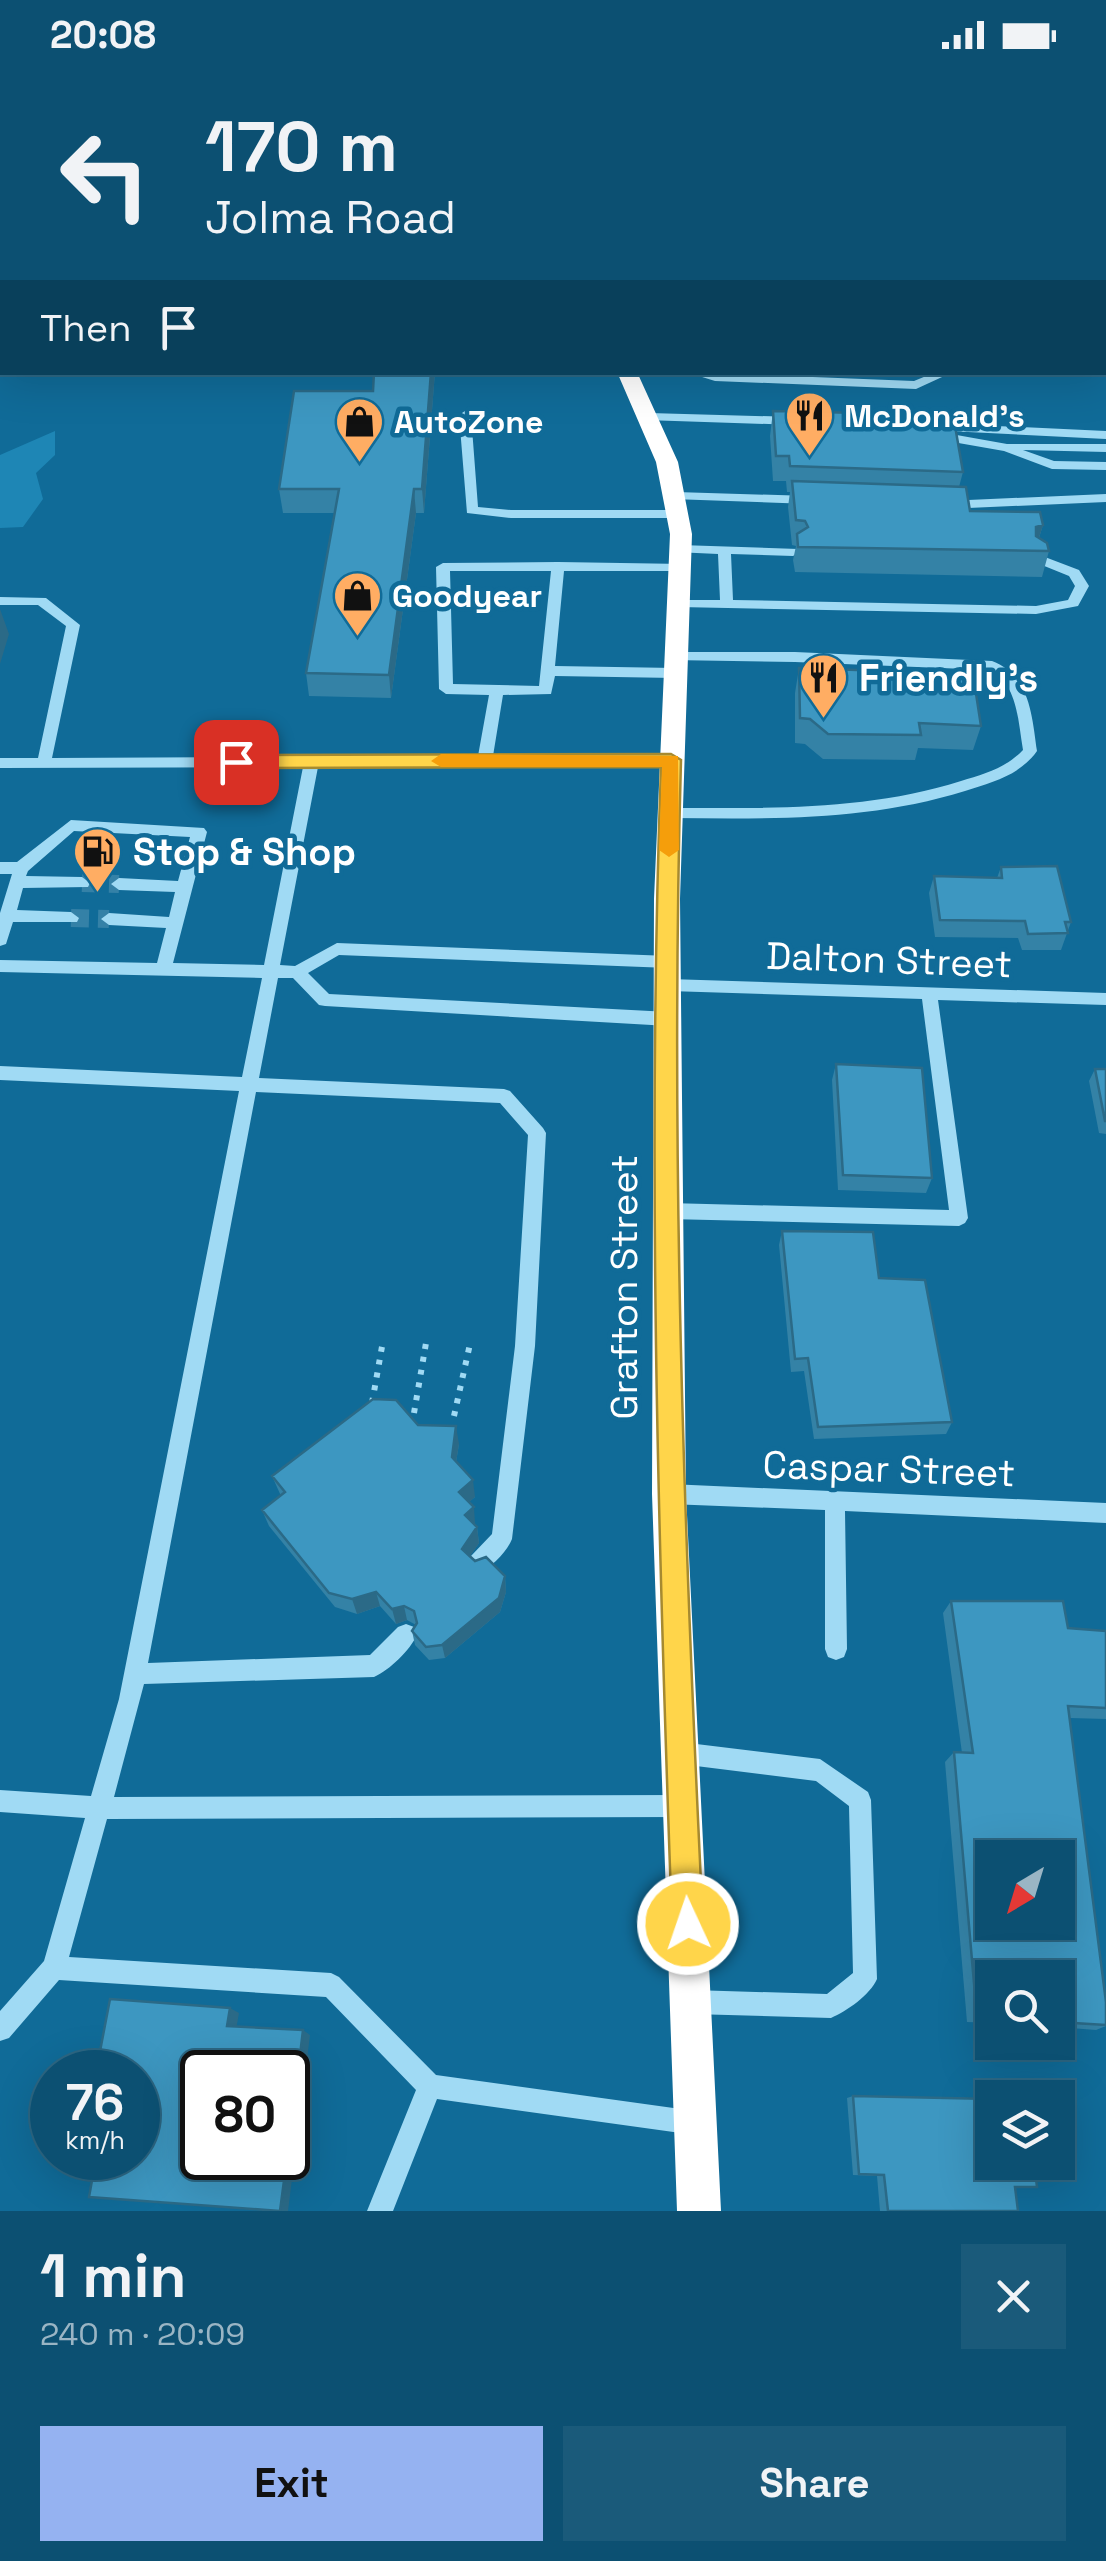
<!DOCTYPE html>
<html lang="en">
<head>
<meta charset="utf-8">
<style>
  :root { --surface:#0c5072; --page:#1a5a7a; --text:#f1f3f6; --muted:#9ab5c4; --line:#2c6784; --accent:#95b2f1 }
  body { margin:0; font-family:"Space Grotesk",sans-serif; background:var(--page); color:var(--text); height:100vh; display:flex; flex-direction:column; font-size:38px; white-space:nowrap }
  * { box-sizing:border-box; margin:0 }
  p { font-size:32px; color:var(--muted) }
  .icon { flex:none; width:55px; height:55px; fill:none; stroke:currentColor; stroke-width:2; stroke-linecap:round; stroke-linejoin:round }
  .map { position:relative; height:2141px; overflow:hidden }
  .drawer { display:flex; flex-direction:column; background:var(--surface); flex:1 }
  .drawer>* { flex:none }
  .hud { position:absolute; left:0px; top:0px; width:1108px; height:305px; box-shadow:0 10px 40px #0002,0 0 0 2px var(--line); background:#0c5072; color:var(--text); overflow:hidden }
  .needle { width:65px; rotate:218deg }
  .tools { position:absolute; left:975px; top:1770px; display:grid; gap:20px }
  .tools a { display:grid; place-items:center; width:100px; height:100px; border-radius:0px; background:var(--surface); box-shadow:0 10px 40px #0002,0 0 0 2px var(--line); font-size:50px }
  .speed { position:absolute; left:30px; top:1980px; display:flex; gap:20px; font-size:50px; font-weight:700; text-align:center }
  .speed>* { display:grid; place-content:center; width:130px; height:130px; border-radius:50%; background:var(--surface); box-shadow:0 10px 40px #0002,0 0 0 2px var(--line); line-height:1 }
  .speed small { font-size:25px; font-weight:400 }
  .speed .limit { border:5px solid #111; border-radius:15px; background:#fff; color:#111 }
  .pin { position:absolute; display:grid; place-items:center; width:85px; height:85px; color:#fff; margin:-42px; border-radius:20px; box-shadow:0 5px 15px #0006 }
  .me { position:absolute; width:110px; margin:-55px; rotate:357deg; stroke-linejoin:round; filter:drop-shadow(0 0 8px #0008) }
  .turn { display:flex; align-items:center; gap:35px; height:210px; padding:0 40px; font-size:45px }
  .turn .icon { width:130px; height:130px; stroke-width:2.5 }
  .turn b { display:block; font-size:70px; line-height:85px }
  .then { display:flex; align-items:center; height:95px; padding:0 40px; background:#0003; gap:20px; font-size:38px }
  .round { display:grid; place-items:center; flex:none; width:105px; height:105px; border-radius:0px; background:var(--page) }
  .summary { display:flex; align-items:center; justify-content:space-between; height:170px; padding:0 40px }
  h1 { font-size:60px; font-weight:600; line-height:75px }
  .primary-button { display:flex; gap:20px; margin-top:auto; padding:20px 40px }
  .primary-button a { flex:1; height:115px; border-radius:0px; background:var(--accent); color:#111; font-size:40px; font-weight:600; line-height:115px; text-align:center }
  .primary-button a+a { background:var(--page); color:var(--text) }
  .status { display:flex; justify-content:space-between; align-items:center; height:70px; padding:0 50px; background:var(--surface); direction:ltr }
  .status svg { height:28px; fill:currentColor }
  .map>svg:first-child { display:block }
  .green { fill:#1e86b5 }
  .lines { fill:none; stroke-linecap:round; stroke-linejoin:round }
  .minor-tunnel { stroke:#3481a7; stroke-width:18; stroke-dasharray:18 9; stroke-linecap:butt }
  .path { stroke:#a0daf4; stroke-width:6; stroke-dasharray:5 8; stroke-linecap:butt }
  .minor { fill:#a0daf4; fill-rule:evenodd }
  .highway { fill:#fff; fill-rule:evenodd }
  .wall { fill:#3482a6 }
  .shaded-wall { fill:#2b6a87 }
  .building { fill:#3d97c1; stroke:#2b6a87; stroke-width:2.5; fill-rule:evenodd }
  .route { fill:#ffd54a; stroke:#a68a30; stroke-width:2.5 }
  .slow { fill:#f59e0b }
  .labels { text-anchor:middle; dominant-baseline:central; stroke-width:9; stroke-linejoin:round; paint-order:stroke }
  .far-poi-label { font-size:32px; font-weight:bold; fill:#fff; stroke:#106b98; text-anchor:start }
  .poi-label { font-size:38px; font-weight:bold; fill:#fff; stroke:#106b98; text-anchor:start }
  .street-label { font-size:38px; fill:#fff; stroke:#106b98 }
</style>
</head>
<body>
<div class="status"><b>20:08</b><svg viewBox="0 0 49 12"><path d="M0 12V9h3v3zM5 12V6h3v6zM10 12V3h3v9zM15 12V0h3v12zM26 1h20v11H26zM47 4h2v5h-2z"/></svg></div>
<div class="map">
<svg width="1106" height="2141" viewBox="0 0 1106 2141">
  <rect width="100%" height="100%" fill="#106b98"/>
  <!-- green -->
  <path class="green" d="M55,361V385L36,403L43,429L23,457L0,458V385Z"/>
  <g class="lines">
    <!-- minor-tunnel -->
    <path class="minor-tunnel" d="M82,813L119,814
      M71,848L109,849"/>
    <!-- path -->
    <path class="path" d="M372,1333L383,1271
      M414,1343L426,1273
      M454,1346L470,1274"/>
    <!-- minor -->
    <path class="minor" d="M686,302L914,311L936,302H953L916,319L715,311Z
      M465,341L471,345L478,437L511,440H679L685,444L679,448H511L467,443L459,345Z
      M649,343L796,347L802,351L796,355L645,350L643,347Z
      M932,353L1106,361V369L928,360L926,357Z
      M951,364L1007,374H1106V382L1023,380L1054,391L1106,392V400L1052,399L1004,381L947,371V365Z
      M676,422L810,426L816,430L810,434L672,429L670,426Z
      M1106,424V432L946,439L940,435L946,431Z
      M680,475L798,479L800,482L793,486L731,484L733,530L1036,536L1068,530L1075,516L1069,506L1032,491V485L1037,484L1079,500L1089,516L1078,536L1036,544L679,537L674,536V530H720L718,484L675,482L673,479Z
      M558,492L684,494L686,497L679,501H564L555,596L675,598L682,603L675,608L555,606L551,624L503,625L493,686H671L676,687V695L318,697L280,895L295,896L337,873L669,886L677,892L669,898L339,885L308,903L329,924L669,942L677,949L675,954L669,956L325,936L319,935L293,908H278L259,1008L504,1019L510,1021L543,1058L546,1063L535,1276L512,1469C507,1482 491,1498 478,1503L471,1500L468,1493L471,1486L492,1464L515,1276L528,1065L500,1033L256,1022L148,1593L370,1585L398,1557L406,1554L414,1557L417,1565C410,1580 390,1600 374,1607L144,1614L114,1727L681,1725L689,1728L692,1736L689,1744L681,1747L107,1749L69,1887L331,1903L339,1907L436,2005L695,2041L704,2044L707,2053L704,2062L695,2065L437,2029L393,2141H367L416,2020L326,1927L59,1910L9,1968L0,1971V1941L44,1891L85,1748L0,1742V1720L91,1726L119,1629L239,1021L0,1010V996L242,1007L262,908L0,902V890L157,893L166,858L109,855L101,849L109,843L169,847L175,822L119,820L111,814L119,808L178,811L190,767L74,761L28,801L26,806L82,807L90,813L88,817L23,818L17,840L71,842L79,848L77,852H13L6,874L0,876V843L12,804H0V792H17L71,750L204,758L207,762L173,893L264,895L303,697L0,698V688H38L66,556L38,535H0V527L46,528L80,555L52,688L478,686L489,625L446,624L439,619L436,497L443,493ZM450,501H551L539,616L453,614Z
      M676,582H795L992,591C1030,605 1032,646 1037,681C1020,705 993,712 965,721C868,751 771,749 670,748L662,743L670,738C769,738 866,741 961,711C984,704 1006,698 1023,680C1018,652 1018,614 990,600L795,592L671,590V584Z
      M669,909L1106,923V935L938,930L968,1148L965,1153L959,1156L668,1149L662,1146L659,1141L662,1136L668,1133L949,1140L922,929L669,921L661,915Z
      M669,1414L1106,1433V1453L845,1441L847,1579L844,1587L836,1590L828,1587L825,1579V1440L669,1434L662,1431L659,1424L662,1417Z
      M680,1672L820,1689L868,1722L871,1730L877,1909C870,1925 847,1941 831,1948L692,1944L684,1940L680,1932L684,1924L692,1920L827,1924L853,1903L849,1736L816,1711L680,1694L672,1691L669,1683L672,1675Z"/>
    <!-- highway -->
    <path class="highway" d="M461,0H477L478,2H462Z
      M617,302H637L678,392L692,464L680,829L686,1424L721,2141H677L652,1424L654,829L670,464L656,392Z"/>
  </g>
  <!-- wall -->
  <path class="wall" d="M374,302H435L424,443H416L391,628L309,626L306,603L334,443H283L279,419L373,321Z
    M773,341L963,402L959,417L970,441L1043,455L1039,468L1049,481L1042,507L795,502L793,490L796,476L792,475L788,437L790,422H787L786,411H773L770,366Z
    M799,598L981,656L973,680L918,678L915,690L823,689L805,674L795,673V623Z
    M1001,797L1071,852L1061,880H1022L1018,868L935,867L929,823L934,806L997,808Z
    M836,994L932,1108L926,1123L838,1120L832,1010Z
    M1095,999H1106V1064L1099,1063L1089,1011Z
    M782,1161L879,1208L952,1352L946,1364L814,1369L804,1301L791,1302L779,1175Z
    M418,1355L459,1374L456,1392L475,1427L469,1432L475,1454L477,1457L479,1473L470,1486L475,1491L505,1506L506,1522L500,1542L445,1588L429,1590L415,1575L412,1561L416,1555L407,1550L396,1554L380,1536L357,1544L335,1537L269,1456L262,1440L281,1426L272,1406Z
    M951,1531L1068,1558L1106,1561V1649L1070,1648L1106,1932V1956L1096,1960L1058,1957V1908H992V1953L967,1952L945,1692L954,1682L962,1683L943,1543Z
    M853,2026L1015,2117L1018,2141H880L877,2106L853,2105L847,2028Z"/>
  <!-- shaded-wall -->
  <path class="shaded-wall" d="M431,302H435L424,443L422,419Z
    M414,419L416,443L391,628L389,605Z
    M1043,455L1035,480L1036,457Z
    M0,539L9,564L0,594Z
    M456,1356L459,1374L454,1405L452,1387Z
    M473,1410L475,1427L461,1439L459,1422Z
    M474,1437L475,1454L467,1461L465,1445Z
    M477,1457L479,1473L465,1494L462,1479Z
    M505,1506L506,1522L500,1542L445,1588L442,1575Z
    M376,1522L380,1536L357,1544L352,1529Z
    M404,1536L407,1550L396,1554L392,1539Z
    M230,1938L239,1943L236,1960L227,1956Z
    M303,1960L310,1965L288,2141H280Z"/>
  <!-- building -->
  <path class="building" d="M648,0H743L745,2H649Z
    M374,302H431L422,419H414L389,605L306,603L339,419H279L294,321H373Z
    M773,341L949,345L954,350L963,402L790,396L789,386H776Z
    M792,411L966,417L970,441L1040,442L1043,455L1036,457V466L1047,473L1049,481L798,477L797,464L808,457L805,451L796,450Z
    M799,598L973,604L981,656L919,653L921,665L828,664L810,649L800,648Z
    M1057,796L1071,852H1065L1068,863L1028,864L1025,851L940,850L934,806L1002,808L1001,797Z
    M836,994L922,998L932,1108L843,1105Z
    M1095,999H1106V1051H1105Z
    M782,1161L873,1162L879,1208L925,1210L952,1352L818,1357L808,1288L795,1289Z
    M373,1329L396,1330L418,1355L456,1356L452,1387L473,1410L459,1422L474,1437L465,1445L477,1457L462,1479L475,1491L486,1487L505,1506L499,1528L442,1575L426,1577L412,1561L417,1553L414,1541L404,1536L392,1539L376,1522L352,1529L329,1523L262,1440L285,1422L272,1406Z
    M951,1531H1063L1068,1558L1106,1561V1638L1068,1636L1106,1932V1955L1058,1952V1908H992V1948H977L954,1682L973,1683ZM992,1788H1058V1852H992Z
    M110,1929L230,1938L227,1956L303,1960L288,2085V2002H202V2088H287L280,2141L89,2127L96,2088H138V2002H96Z
    M853,2026L992,2029V2092H1034L1037,2117H1015L1018,2141H888L884,2105L859,2104Z"/>
  <!-- route -->
  <path class="route" d="M671,684L681,690C670,1078 684,1466 703,1854L698,1864L688,1869L677,1864L672,1854C658,1468 647,1083 661,697L236,698L226,692L236,685Z"/>
  <!-- slow -->
  <path class="slow" d="M441,684L678,686L679,780L669,787L659,780L662,697H441L431,691Z"/>
  <!-- icons -->
  <defs>
    <symbol id="restaurant-pin" viewBox="-11 -11 22 30"><path d="M0 17L-7.5 6A9.5 9.5 0 1 1 7.5 6Z" fill="#ffad63" stroke="#106b98"/><path d="M-5-6h1v4h1v-4h1v4h1v-4h1v5L-1.5 .5V6h-2V.5L-5-1ZM5-6V6H3V1.5H1.5Q1.5-4 5-6Z" fill="#111"/></symbol>
    <symbol id="shop-pin" viewBox="-11 -11 22 30"><path d="M0 17L-7.5 6A9.5 9.5 0 1 1 7.5 6Z" fill="#ffad63" stroke="#106b98"/><path d="M-5-2.5h2.3a2.7 3.5 0 0 1 5.4 0H5L5.5 6h-11ZM-1.5-2.5h3a1.5 2.3 0 0 0-3 0Z" fill="#111"/></symbol>
    <symbol id="fuel-pin" viewBox="-11 -11 22 30"><path d="M0 17L-7.5 6A9.5 9.5 0 1 1 7.5 6Z" fill="#ffad63" stroke="#106b98"/><path d="M-5.5-6h7V0h2V4h1.3V-2.5L3-4.5l.8-.8L6-3V5H2.5V1h-1V6h-7ZM-4.2-4.7v3.2H.2V-4.7Z" fill="#111"/></symbol>
  </defs>
  <g fill-rule="evenodd">
    <use href="#restaurant-pin" x="782" y="318" width="55" height="75"/>
    <use href="#shop-pin" x="332" y="324" width="55" height="75"/>
    <use href="#shop-pin" x="330" y="498" width="55" height="75"/>
    <use href="#restaurant-pin" x="796" y="580" width="55" height="75"/>
    <use href="#fuel-pin" x="70" y="754" width="55" height="75"/>
  </g>
  <g class="labels">
    <!-- far-poi labels -->
    <g class="far-poi-label">
      <text x="844" y="346">McDonald's</text>
      <text x="394" y="352">AutoZone</text>
      <text x="392" y="526">Goodyear</text>
    </g>
    <!-- poi labels -->
    <g class="poi-label">
      <text x="859" y="608">Friendly's</text>
      <text x="133" y="782">Stop &amp; Shop</text>
    </g>
    <!-- street labels -->
    <g class="street-label">
      <text transform="translate(889 890) rotate(2)">Dalton Street</text>
      <text transform="translate(624 1217) rotate(-90)">Grafton Street</text>
      <text transform="translate(889 1399) rotate(2)">Caspar Street</text>
    </g>
  </g>
</svg>
<div class="tools">
<a><svg class="needle" viewBox="-14 -14 28 28"><path d="M0-13l5 13h-10z" fill="#e53935"/><path d="M0 13l5-13h-10z" fill="#9ab5c4"/></svg></a>
<a><svg class="icon" aria-label="search" viewBox="0 0 24 24"><circle cx="10" cy="10" r="6"/><path d="M15 15l6 6"/></svg></a>
<a><svg class="icon" aria-label="layers" viewBox="0 0 24 24"><path d="M12 4l9 5-9 5-9-5zM3 14l9 5 9-5"/></svg></a>
</div>
<div class="speed"><div>76<small>km/h</small></div><div class="limit">80</div></div>
<div class="pin" style="left:236px;top:692px;background:#d93025"><svg class="icon" aria-label="arrive" viewBox="0 0 24 24"><path d="M6 21V4h12l-3 4 3 4H6"/></svg></div>
<svg class="me" style="left:688px;top:1854px" viewBox="-20 -20 40 40"><circle r="17" fill="#ffd54a" stroke="#fff" stroke-width="3"/><path d="M0-11L8 9 0 5-8 9z" fill="#fff"/></svg>
<div class="hud">
<div class="turn"><svg class="icon" aria-label="left" viewBox="0 0 24 24"><path d="M17 20v-9H6M10 6l-5 5 5 5"/></svg><div><b>170 m</b>Jolma Road</div></div>
<div class="then">Then<svg class="icon" aria-label="arrive" viewBox="0 0 24 24"><path d="M6 21V4h12l-3 4 3 4H6"/></svg></div>
</div>
</div>
<section class="drawer">
<div class="summary"><div><h1>1 min</h1><p>240 m · 20:09</p></div><a class="round"><svg class="icon" aria-label="close" viewBox="0 0 24 24"><path d="M6 6l12 12M18 6L6 18"/></svg></a></div>
<div class="primary-button"><a>Exit</a><a>Share</a></div>
</section>
</body>
</html>
